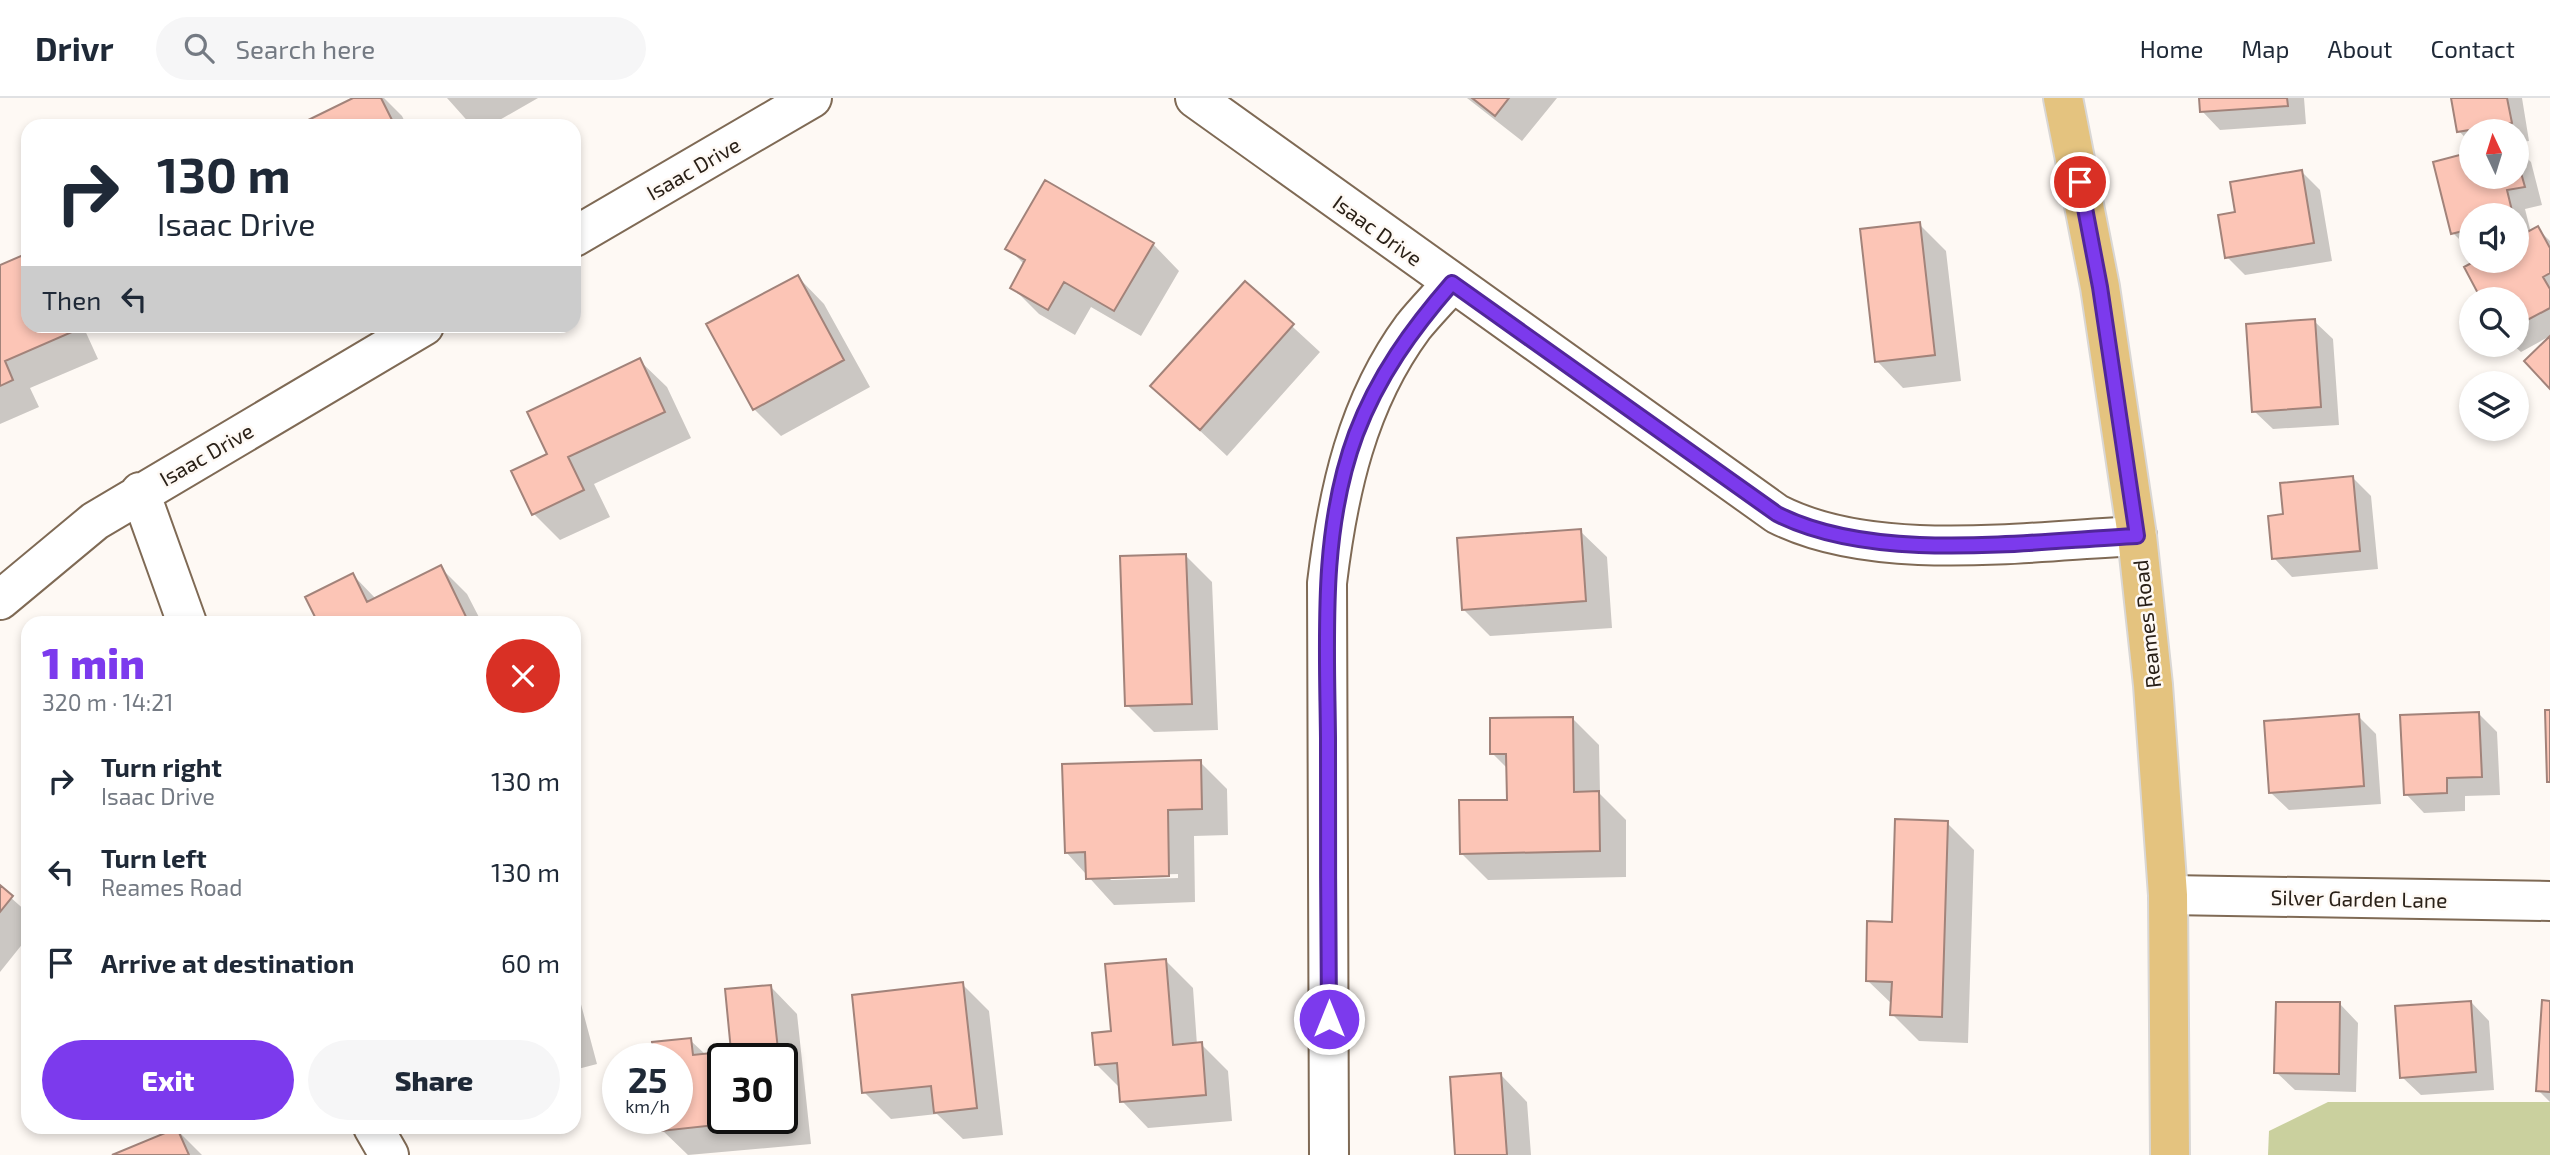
<!DOCTYPE html>
<html lang="en">
<head>
<meta charset="utf-8">
<style>
  :root { --surface:#fff; --page:#f6f6f7; --text:#1f2937; --muted:#747a83; --line:#e0e1e3; --accent:#7c3aed }
  body { margin:0; font-family:"Exo 2",sans-serif; background:var(--page); color:var(--text); height:100vh; display:flex; flex-direction:column; font-size:26px; white-space:nowrap }
  * { box-sizing:border-box; margin:0 }
  p { font-size:23px; color:var(--muted) }
  .icon { flex:none; width:38px; height:38px; fill:none; stroke:currentColor; stroke-width:2; stroke-linecap:round; stroke-linejoin:round }
  .map { position:relative; flex:1; overflow:hidden }
  .details { position:absolute; left:21px; top:518px; width:560px; height:518px; display:flex; flex-direction:column; background:var(--surface); border-radius:21px; box-shadow:0 4px 10px #0003 }
  .details>* { flex:none }
  .banner { position:absolute; left:21px; top:21px; width:560px; height:214px; border-radius:21px; box-shadow:0 4px 10px #0003; background:#fff; color:var(--text); overflow:hidden }
  .needle { width:46px; rotate:356deg }
  .fabs { position:absolute; left:2459px; top:21px; display:grid; gap:14px }
  .fabs a { display:grid; place-items:center; width:70px; height:70px; border-radius:50%; background:var(--surface); box-shadow:0 4px 10px #0003; font-size:35px }
  .speed { position:absolute; left:602px; top:945px; display:flex; gap:14px; font-size:35px; font-weight:700; text-align:center }
  .speed>* { display:grid; place-content:center; width:91px; height:91px; border-radius:50%; background:var(--surface); box-shadow:0 4px 10px #0003; line-height:1 }
  .speed small { font-size:18px; font-weight:400 }
  .speed .limit { border:4px solid #111; border-radius:10px; background:#fff; color:#111 }
  .pin { position:absolute; display:grid; place-items:center; width:60px; height:60px; color:#fff; margin:-30px; border:4px solid #fff; border-radius:50%; box-shadow:0 2px 7px #0007 }
  .me { position:absolute; width:77px; margin:-38px; rotate:0deg; stroke-linejoin:round; filter:drop-shadow(0 0 5px #0008) }
  .turn { display:flex; align-items:center; gap:24px; height:147px; padding:0 21px; font-size:32px }
  .turn .icon { width:91px; height:91px; stroke-width:2.5 }
  .turn b { display:block; font-size:49px; line-height:60px }
  .then { display:flex; align-items:center; height:66px; padding:0 21px; background:#0003; gap:14px; font-size:26px }
  .round { display:grid; place-items:center; flex:none; width:74px; height:74px; border-radius:37px; background:var(--page) }
  .head { display:flex; align-items:center; justify-content:space-between; height:119px; padding:0 21px }
  h1 { font-size:42px; font-weight:800; line-height:52px; color:var(--accent) }
  .action { display:flex; gap:14px; margin-top:auto; padding:14px 21px }
  .action a { flex:1; height:80px; border-radius:42px; background:var(--accent); color:#fff; font-size:28px; font-weight:800; line-height:80px; text-align:center }
  .action a+a { background:var(--page); color:var(--text) }
  ul { padding:0; list-style:none }
  li { display:flex; align-items:center; gap:21px; height:91px; padding:0 21px }
  li div { flex:1 }
  li b { display:block; font-size:26px }
  li em { font-style:normal }
  header { display:flex; align-items:center; gap:42px; box-sizing:border-box; height:98px; padding:0 35px; background:var(--surface); border-bottom:2px solid var(--line) }
  header strong { font-size:33px }
  nav { display:flex; gap:38px; margin-inline-start:auto; font-size:24px }
  .search { width:490px; height:63px; background:var(--page); display:flex; align-items:center; gap:18px; box-sizing:border-box; padding:0 24px; border-radius:38px; color:var(--muted); font-size:26px }
  .map>svg:first-child { display:block }
  .forest { fill:#cad09e }
  .shadow { fill:#0003; fill-rule:evenodd }
  .building { fill:#fcc5b6; stroke:#a2837a; stroke-width:2 }
  .lines { fill:none; stroke-linecap:round; stroke-linejoin:round }
  .minor-casing { stroke:#7f6a55; stroke-width:42 }
  .major-casing { stroke:#d9d7d5; stroke-width:42 }
  .minor { stroke:#fff; stroke-width:38 }
  .major { stroke:#e4c37f; stroke-width:38 }
  .route-casing { stroke:#51269a; stroke-width:18 }
  .route { stroke:#7c3aed; stroke-width:12 }
  .labels { text-anchor:middle; dominant-baseline:central; stroke-width:5; stroke-linejoin:round; paint-order:stroke }
  .street-label { font-size:21px; fill:#2a2118; stroke:#fef9f4 }
</style>
</head>
<body>
<header>
<strong>Drivr</strong>
<div class="search"><svg class="icon" aria-label="search" viewBox="0 0 24 24"><circle cx="10" cy="10" r="6"/><path d="M15 15l6 6"/></svg>Search here</div>
<nav><a>Home</a><a>Map</a><a>About</a><a>Contact</a></nav>
</header>
<div class="map">
<svg width="2550" height="1057" viewBox="0 0 2550 1057">
  <rect width="100%" height="100%" fill="#fef9f4"/>
  <!-- forest -->
  <path class="forest" d="M2328,1004H2550V1057H2268L2269,1033Z"/>
  <!-- shadow -->
  <path class="shadow" d="M357,0H384L402,18L407,28H300Z
    M447,0H538L489,28H472Z
    M1467,0H1557L1522,43Z
    M2201,0H2304L2306,26L2220,32L2202,13Z
    M2453,0H2522L2529,43L2516,45V33H2471V46L2459,33Z
    M2516,50L2531,64L2542,107L2525,111L2531,135L2538,131L2550,143V238L2521,254L2513,247H2516V201H2483L2466,170L2479,163H2516V117H2471V153L2453,135L2471,56V79H2516Z
    M2302,74L2320,92L2332,163L2245,177L2227,159L2237,116Z
    M1919,126L1946,153L1961,283L1903,290L1877,263Z
    M1153,146L1179,173L1141,238L1091,209L1075,237L1039,216L1012,189L1025,167L1008,150Z
    M28,157V228H83L98,261L30,290L39,309L0,326V169Z
    M798,179L824,206L870,289L781,338L754,311Z
    M1245,185L1320,254L1227,358L1152,288Z
    M2314,223L2333,241L2339,327L2273,331L2254,313Z
    M640,263L667,289L691,340L594,386L610,419L560,442L534,416L549,357Z
    M2353,380L2371,398L2378,471L2292,479L2274,460L2285,417Z
    M1580,433L1607,459L1612,530L1490,538L1463,511Z
    M1186,458L1212,484L1218,632L1154,634L1127,607Z
    M440,469L467,496L482,525H320L353,477L376,501Z
    M2478,615L2497,634L2500,697L2465,698V713L2424,715L2406,696Z
    M2358,618L2376,636L2381,706L2289,712L2270,694Z
    M1573,621L1599,647L1600,696L1626,722V779L1488,782L1461,755L1509,703L1508,671L1492,655Z
    M1200,664L1227,691L1228,737L1194,738L1195,804L1114,807L1066,754ZM1178,776V780L1111,782L1107,778Z
    M1947,725L1974,752L1968,945L1919,943L1892,916L1893,907L1867,882Z
    M0,790L28,815V839L0,874Z
    M1166,863L1193,890L1197,947L1201,946L1228,973L1232,1023L1148,1030L1122,1003L1121,991L1097,967L1113,935Z
    M574,880L597,966L574,972Z
    M962,886L989,913L1003,1037L963,1041L937,1016L891,1021L864,994Z
    M771,889L797,916L811,1046L688,1057L662,1032L677,1020L690,942L706,957L733,954ZM723,961H782V1020H723Z
    M2471,904L2489,923L2494,992L2421,997L2402,979Z
    M2550,905V1004L2538,992Z
    M2340,906L2358,925L2356,994L2295,992L2276,974Z
    M1501,977L1527,1004L1531,1057H1457Z
    M177,1032L202,1057H116Z"/>
  <!-- building -->
  <path class="building" d="M353,0H381L395,28H296Z
    M1472,0H1509L1495,18Z
    M2199,0H2287L2288,8L2200,14Z
    M2451,0H2507L2512,25L2457,34Z
    M2471,54V79H2516V57L2525,89L2507,92L2513,117H2471V131L2451,136L2433,64Z
    M2302,72L2314,145L2225,160L2218,117L2235,114L2230,84Z
    M1045,82L1154,145L1114,213L1064,184L1048,212L1010,190L1025,162L1005,151Z
    M1920,124L1935,257L1875,264L1860,131Z
    M2538,128L2550,150V175L2543,179L2550,191V210L2516,228V201H2481L2464,169L2475,163H2516V140Z
    M28,155V228H70L72,234L5,263L13,282L0,288V167Z
    M798,177L844,262L753,312L706,226Z
    M1245,183L1294,226L1200,332L1150,288Z
    M2315,221L2321,309L2252,314L2246,226Z
    M2550,238V291L2524,263Z
    M640,260L665,314L568,359L584,392L532,417L511,373L547,356L527,314Z
    M2353,378L2360,453L2272,461L2268,418L2283,416L2280,385Z
    M1581,431L1586,503L1462,512L1457,440Z
    M1186,456L1192,606L1125,608L1120,458Z
    M441,467L469,525H318L305,499L353,475L367,504Z
    M2545,612H2550V684H2547Z
    M2479,614L2482,679L2447,680V695L2404,697L2400,617Z
    M2359,616L2364,688L2269,695L2264,623Z
    M1573,619L1574,694L1599,693L1600,753L1460,756L1459,702H1507L1506,656H1490V620Z
    M1201,662L1202,711L1168,712L1169,778L1086,781L1085,754L1065,755L1062,666Z
    M1895,721L1948,723L1942,919L1890,917L1892,884L1866,883L1867,823L1892,824Z
    M0,787L13,798L0,814Z
    M1166,861L1173,947L1202,944L1206,997L1120,1004L1117,965L1095,967L1092,935L1111,933L1105,866Z
    M963,884L977,1010L934,1015L931,988L862,995L852,897Z
    M771,887L779,961H723V1020H781L661,1033L660,1020H677V961H654L652,944L691,940L693,957L731,953L725,891Z
    M2542,902L2550,903V994L2536,993Z
    M2471,903L2476,974L2400,980L2395,908Z
    M2276,904H2340L2339,976L2274,975Z
    M1501,975L1507,1057H1455L1450,979Z
    M177,1030L189,1057H112Z"/>
  <g class="lines">
    <defs>
      <path id="minor" d="M1195,0L1777,416C1875,466 2028,443 2137,438
        M574,139L812,0
        M140,394L187,525
        M0,502L95,423L424,228
        M2168,797L2550,803
        M373,1029L389,1057
        M1329,1057L1327,485C1338,394 1357,305 1413,229C1425,214 1439,200 1452,185"/>
      <path id="major" d="M2063,0L2100,189L2137,438L2153,587L2168,797L2170,1057"/>
    </defs>
    <!-- minor casing -->
    <use href="#minor" class="minor-casing"/>
    <!-- major casing -->
    <use href="#major" class="major-casing"/>
    <!-- minor -->
    <use href="#minor" class="minor"/>
    <!-- major -->
    <use href="#major" class="major"/>
  </g>
  <g class="lines">
    <defs>
      <path id="route" d="M1329,921C1328,827 1328,734 1328,640C1327,539 1320,433 1356,336C1378,278 1412,231 1452,185L1777,416C1876,466 2028,443 2137,438L2100,189L2080,84"/>
    </defs>
    <!-- route casing -->
    <use href="#route" class="route-casing"/>
    <!-- route -->
    <use href="#route" class="route"/>
  </g>
  <g class="labels">
    <!-- street labels -->
    <g class="street-label">
      <text transform="translate(693 70) rotate(-30)">Isaac Drive</text>
      <text transform="translate(1378 132) rotate(36)">Isaac Drive</text>
      <text transform="translate(206 356) rotate(-30)">Isaac Drive</text>
      <text transform="translate(2146 526) rotate(-96)">Reames Road</text>
      <text transform="translate(2359 800) rotate(1)">Silver Garden Lane</text>
    </g>
  </g>
</svg>
<div class="fabs">
<a><svg class="needle" viewBox="-14 -14 28 28"><path d="M0-13l5 13h-10z" fill="#e53935"/><path d="M0 13l5-13h-10z" fill="#747a83"/></svg></a>
<a><svg class="icon" aria-label="sound" viewBox="0 0 24 24"><path d="M4 9h4l5-4v14l-5-4H4zM17 9q2 3 0 6"/></svg></a>
<a><svg class="icon" aria-label="search" viewBox="0 0 24 24"><circle cx="10" cy="10" r="6"/><path d="M15 15l6 6"/></svg></a>
<a><svg class="icon" aria-label="layers" viewBox="0 0 24 24"><path d="M12 4l9 5-9 5-9-5zM3 14l9 5 9-5"/></svg></a>
</div>
<div class="speed"><div>25<small>km/h</small></div><div class="limit">30</div></div>
<div class="pin" style="left:2080px;top:84px;background:#d93025"><svg class="icon" aria-label="arrive" viewBox="0 0 24 24"><path d="M6 21V4h12l-3 4 3 4H6"/></svg></div>
<svg class="me" style="left:1329px;top:921px" viewBox="-20 -20 40 40"><circle r="17" fill="#7c3aed" stroke="#fff" stroke-width="3"/><path d="M0-11L8 9 0 5-8 9z" fill="#fff"/></svg>
<div class="banner">
<div class="turn"><svg class="icon" aria-label="right" viewBox="0 0 24 24"><path d="M7 20v-9h11M14 6l5 5-5 5"/></svg><div><b>130 m</b>Isaac Drive</div></div>
<div class="then">Then<svg class="icon" aria-label="left" viewBox="0 0 24 24"><path d="M17 20v-9H6M10 6l-5 5 5 5"/></svg></div>
</div>
<section class="details">
<div class="head"><div><h1>1 min</h1><p>320 m · 14:21</p></div><a class="round" style="background:#d93025;color:#fff"><svg class="icon" aria-label="close" viewBox="0 0 24 24"><path d="M6 6l12 12M18 6L6 18"/></svg></a></div>
<ul>
<li><svg class="icon" aria-label="right" viewBox="0 0 24 24"><path d="M7 20v-9h11M14 6l5 5-5 5"/></svg><div><b>Turn right</b><p>Isaac Drive</p></div><em>130 m</em></li>
<li><svg class="icon" aria-label="left" viewBox="0 0 24 24"><path d="M17 20v-9H6M10 6l-5 5 5 5"/></svg><div><b>Turn left</b><p>Reames Road</p></div><em>130 m</em></li>
<li><svg class="icon" aria-label="arrive" viewBox="0 0 24 24"><path d="M6 21V4h12l-3 4 3 4H6"/></svg><div><b>Arrive at destination</b></div><em>60 m</em></li>
</ul>
<div class="action"><a>Exit</a><a>Share</a></div>
</section>
</div>
</body>
</html>
